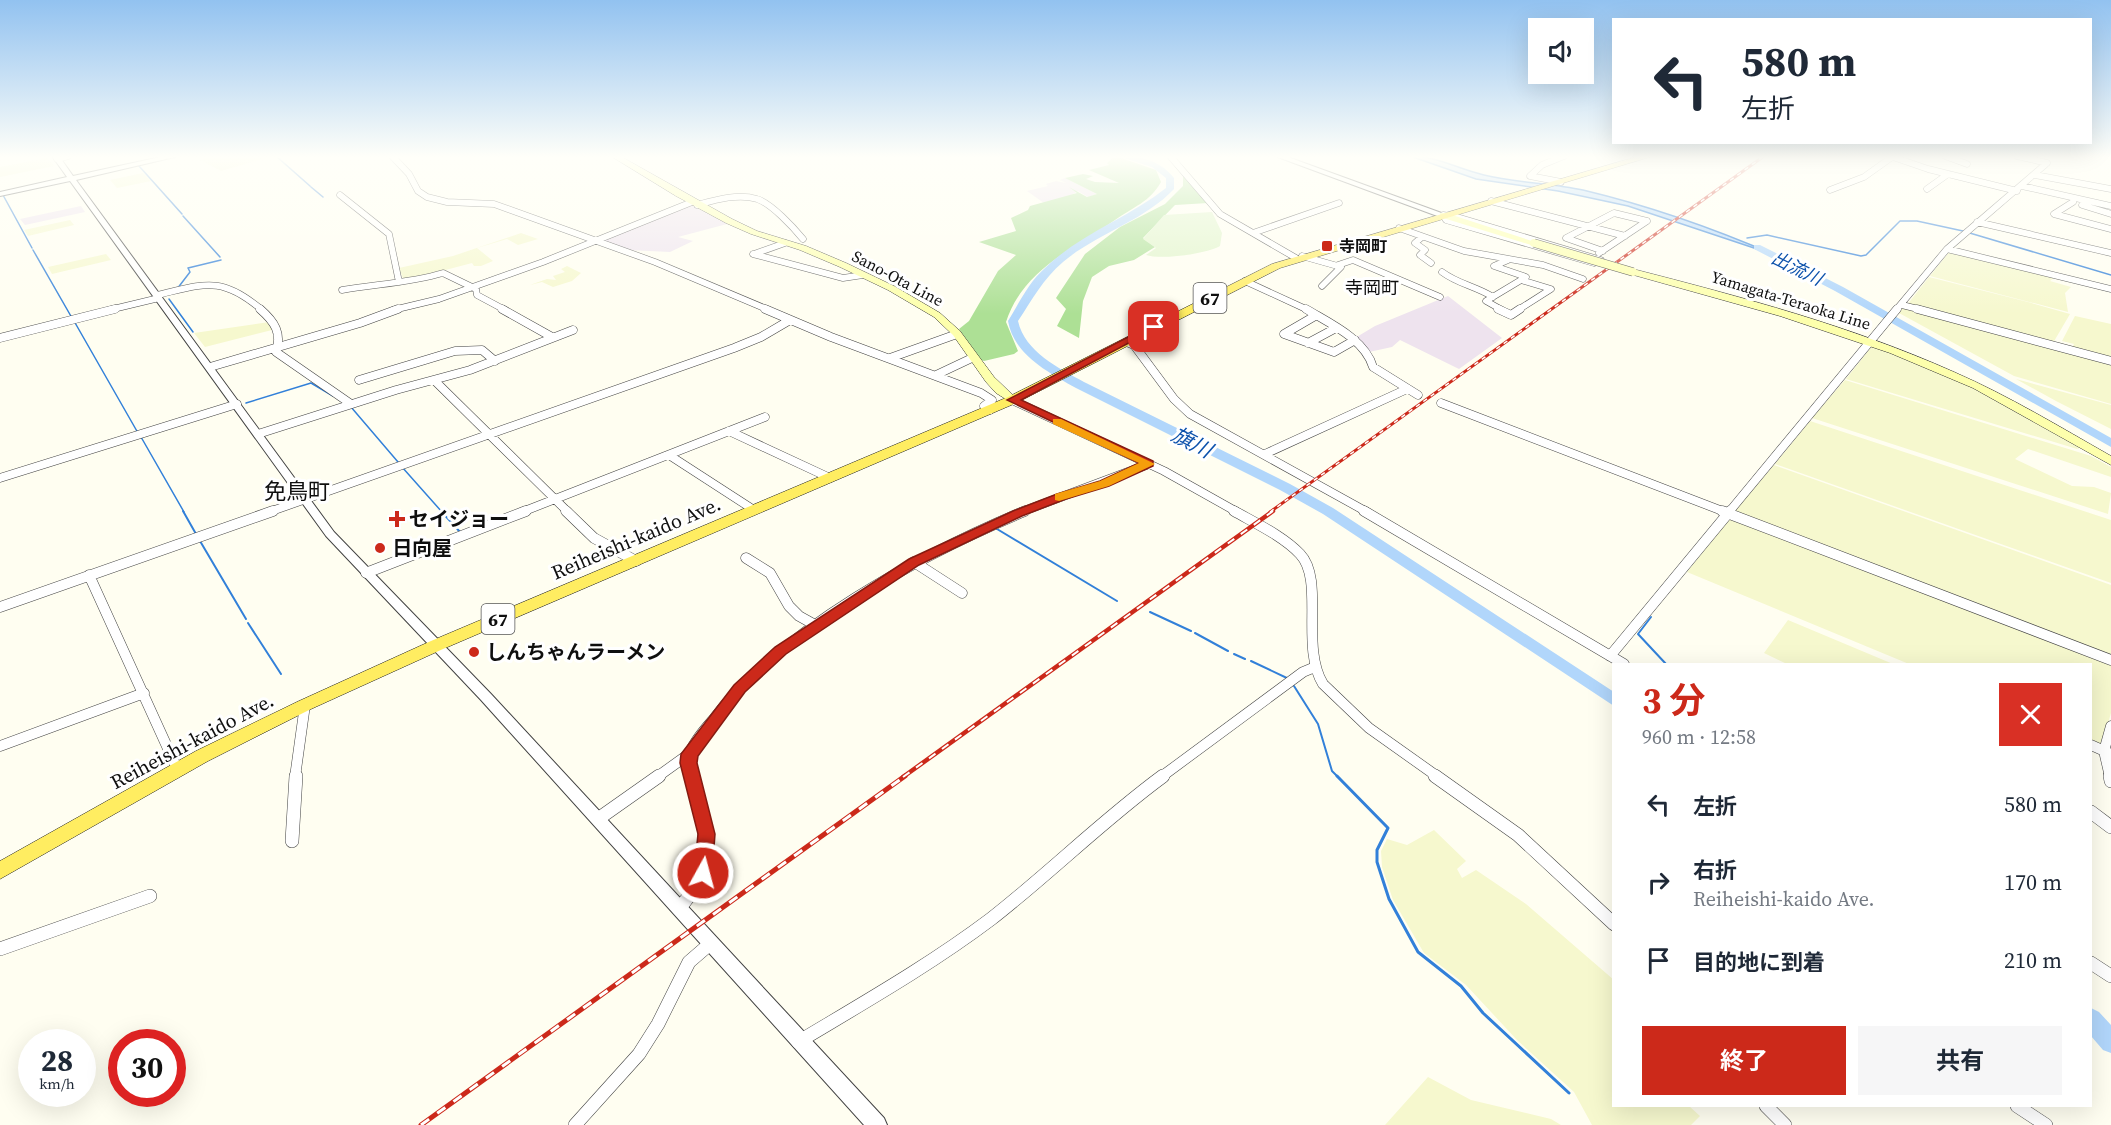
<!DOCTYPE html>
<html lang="ja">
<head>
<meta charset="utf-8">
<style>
  :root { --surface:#fff; --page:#f6f6f7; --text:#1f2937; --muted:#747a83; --accent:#cc291a }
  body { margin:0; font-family:"Source Serif 4","Noto Sans JP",serif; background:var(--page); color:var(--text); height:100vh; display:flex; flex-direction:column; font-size:22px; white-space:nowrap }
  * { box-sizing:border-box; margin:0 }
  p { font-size:20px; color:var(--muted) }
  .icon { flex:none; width:33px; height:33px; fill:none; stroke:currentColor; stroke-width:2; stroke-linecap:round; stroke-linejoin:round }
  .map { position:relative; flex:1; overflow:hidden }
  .details { position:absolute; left:1612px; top:663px; width:480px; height:444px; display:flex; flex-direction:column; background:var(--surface); border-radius:0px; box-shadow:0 6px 24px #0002 }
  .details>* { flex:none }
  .banner { position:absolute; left:1612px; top:18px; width:480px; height:126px; border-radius:0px; box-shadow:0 6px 24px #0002; background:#fff; color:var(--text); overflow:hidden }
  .controls { position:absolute; left:1528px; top:18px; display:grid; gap:12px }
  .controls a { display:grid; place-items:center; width:66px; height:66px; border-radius:0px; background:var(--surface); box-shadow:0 6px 24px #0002; font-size:30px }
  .speed { position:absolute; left:18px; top:1029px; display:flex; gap:12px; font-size:30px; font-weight:700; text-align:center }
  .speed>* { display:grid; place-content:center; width:78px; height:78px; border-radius:50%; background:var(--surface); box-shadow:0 6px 24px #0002; line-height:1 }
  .speed small { font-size:15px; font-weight:400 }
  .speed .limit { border:9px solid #d22; background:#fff; color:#111 }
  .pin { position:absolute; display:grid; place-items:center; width:51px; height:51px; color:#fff; margin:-26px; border-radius:12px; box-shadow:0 3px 9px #0006 }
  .me { position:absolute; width:66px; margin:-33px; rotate:7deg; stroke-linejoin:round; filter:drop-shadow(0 0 4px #0008) }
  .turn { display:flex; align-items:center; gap:21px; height:126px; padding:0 30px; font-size:27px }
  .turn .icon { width:78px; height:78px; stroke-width:2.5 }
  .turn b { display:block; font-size:42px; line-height:51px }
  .round { display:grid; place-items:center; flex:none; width:63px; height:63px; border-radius:0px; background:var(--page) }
  .head { display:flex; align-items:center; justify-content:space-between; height:102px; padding:0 30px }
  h1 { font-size:36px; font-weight:700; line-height:45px; color:var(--accent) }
  .button { display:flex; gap:12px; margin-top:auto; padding:12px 30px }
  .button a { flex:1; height:69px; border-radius:0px; background:var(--accent); color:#fff; font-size:24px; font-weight:700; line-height:69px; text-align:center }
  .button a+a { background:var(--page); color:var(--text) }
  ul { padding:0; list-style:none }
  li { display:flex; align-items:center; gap:18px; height:78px; padding:0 30px }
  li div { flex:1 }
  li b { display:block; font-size:22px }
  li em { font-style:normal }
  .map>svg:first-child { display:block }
  .industrial { fill:#eee3ee }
  .farmland { fill:#f6f8ce }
  .forest { fill:#ade095 }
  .pitch { fill:#e0f4c9 }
  .water { fill:#b1d6fb; stroke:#3280d9; stroke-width:1.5 }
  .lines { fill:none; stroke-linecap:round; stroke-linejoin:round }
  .stream-far2 { stroke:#3280d9; stroke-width:1.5 }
  .stream-far1 { stroke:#3280d9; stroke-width:2 }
  .stream { stroke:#3280d9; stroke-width:3 }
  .river { fill:#b1d6fb; fill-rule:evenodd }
  .minor-far3-casing { stroke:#424242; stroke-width:7 }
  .minor-far2-casing { stroke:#424242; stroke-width:9 }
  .minor-far1-casing { stroke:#424242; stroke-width:11 }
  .minor-casing { stroke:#424242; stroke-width:14 }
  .tertiary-casing { stroke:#424242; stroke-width:2 }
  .secondary-casing { stroke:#313131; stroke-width:1 }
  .primary-casing { stroke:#202020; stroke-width:1 }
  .minor-far3 { stroke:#fff; stroke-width:6 }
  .minor-far2 { stroke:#fff; stroke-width:8 }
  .minor-far1 { stroke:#fff; stroke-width:10 }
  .minor { stroke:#fff; stroke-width:13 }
  .tertiary { fill:#fff; fill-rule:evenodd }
  .secondary { fill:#fdffac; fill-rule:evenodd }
  .primary { fill:#ffed61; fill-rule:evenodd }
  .rail-far2-casing { stroke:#cc291a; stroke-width:3 }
  .rail-far1-casing { stroke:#cc291a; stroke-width:4.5 }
  .rail-casing { stroke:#cc291a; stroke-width:5 }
  .rail-far2 { stroke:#fff; stroke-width:1.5; stroke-dasharray:4.5; stroke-linecap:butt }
  .rail-far1 { stroke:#fff; stroke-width:2; stroke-dasharray:8; stroke-linecap:butt }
  .rail { stroke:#fff; stroke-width:3; stroke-dasharray:10; stroke-linecap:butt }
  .secondary-bridge-casing { stroke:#313131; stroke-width:9; stroke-linecap:butt }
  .secondary-bridge { stroke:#fdffac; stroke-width:8 }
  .route { fill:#cc291a; stroke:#851b11; stroke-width:1.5 }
  .slow { fill:#f59e0b }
  .poi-dot { fill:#cc291a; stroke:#fff; stroke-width:2 }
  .labels { text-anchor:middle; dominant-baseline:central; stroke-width:6; stroke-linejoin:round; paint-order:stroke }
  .far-poi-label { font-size:16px; font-weight:bold; fill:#0f0f0f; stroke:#fff; text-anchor:start }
  .far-street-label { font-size:16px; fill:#0f0f0f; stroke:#fff }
  .far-water-label { font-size:18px; font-style:italic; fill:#0d52ac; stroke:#fff }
  .far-quarter-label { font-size:18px; fill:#0f0f0f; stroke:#fff }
  .shield { fill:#fff; stroke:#575757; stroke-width:1.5 }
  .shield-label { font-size:18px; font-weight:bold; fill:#0f0f0f }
  .poi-label { font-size:20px; font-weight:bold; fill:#0f0f0f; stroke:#fff; text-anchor:start }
  .street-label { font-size:20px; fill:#0f0f0f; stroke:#fff }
  .water-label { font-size:21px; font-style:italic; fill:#0d52ac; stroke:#fff }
  .quarter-label { font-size:22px; fill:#0f0f0f; stroke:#fff }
</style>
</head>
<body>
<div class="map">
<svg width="2111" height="1125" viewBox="0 0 2111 1125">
  <rect width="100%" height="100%" fill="#fffef1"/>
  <!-- industrial -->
  <path class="industrial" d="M1065,178L1097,194L1088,197L1078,191L1068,197L1044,203L1027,191L1048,186L1046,184L1056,181L1066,183L1060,180Z
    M689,204L727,224L678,237L693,241L670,252L628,250L600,240Z
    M81,206L85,212L25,225L20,219Z
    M1448,296L1502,338L1459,369L1400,340L1392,347L1369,352L1355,338L1375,326Z"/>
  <!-- farmland -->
  <path class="farmland" d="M214,156H273L221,171L200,160Z
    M47,158L54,166L0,177V167Z
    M143,173L151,181L117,188L110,180Z
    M70,220L74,225L28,236L24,230Z
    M521,233L538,239L518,245L507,239L477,248L493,261L481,266H474L472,263L404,281L399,268L453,256Z
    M1950,251L1981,260L1983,258L2056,276L2050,281L2071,287L2065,293L2068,312L1930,276Z
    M106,254L111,260L52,274L48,267Z
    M567,266L581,273L572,281L553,287L542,282L530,285L547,279L556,280L553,276L565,272L561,269Z
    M1929,277L2028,302L2070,314L2053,343L1907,305Z
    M1903,307L2111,363V404L2014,376L1899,313Z
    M2075,316L2111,324V358L2072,348L2074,344L2062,341Z
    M269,322L272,330L205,347L194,333Z
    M1873,345L1966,384L2080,448L2077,449L1846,379Z
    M2016,379L2111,405V429L2056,401Z
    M1845,380L2091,456L2111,467V477L2028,449L2015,459L2072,486L2094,487L2111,493L2108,514L1812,418Z
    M1810,421L2111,520V583L1775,464Z
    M1774,465L2111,585V658L1733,513Z
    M1731,517L2111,662V713L2102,745L2091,741V664H1909L1687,572Z
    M1788,620L1893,664H1787L1764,653Z
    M1434,830L1466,861L1457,869L1462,878L1476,870L1526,904L1614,980V1106H1689L1700,1116L1691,1125H1592L1574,1092L1517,1040L1466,985L1424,953L1393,900L1382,867L1381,851L1387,839L1407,845Z
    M1428,1077L1471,1100L1551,1119L1561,1125H1385Z"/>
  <!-- forest -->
  <path class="forest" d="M1115,156L1156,170L1161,182C1150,202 1133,207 1115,220C1074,249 1023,269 1006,322L1018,351L1014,354L984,361L979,359L959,329L969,321L998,271L1016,255L979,242L1016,231L1011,218L1028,210L1030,206L1077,193L1069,187L1087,197L1097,194L1065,178L1083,174L1093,176L1086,179L1095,182L1119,183L1089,170L1109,165L1107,163Z
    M1183,175L1208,203L1175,205L1143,238L1155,247L1134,260L1109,266L1092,277L1083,301L1079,338L1057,326L1066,309L1056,298L1085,254L1120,227L1165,204L1183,186Z"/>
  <!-- pitch -->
  <path class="pitch" d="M1212,212L1222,233L1220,246C1206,254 1161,260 1146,255L1156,248L1143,239L1164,215Z"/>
  <!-- water -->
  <path class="water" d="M1410,156C1437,156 1458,169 1484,175C1517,183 1551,183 1583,190C1650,206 1715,229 1775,255L1628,206L1558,191L1476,179Z"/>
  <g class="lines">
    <!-- stream-far2 -->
    <path class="stream-far2" d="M276,156L310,186
      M139,166L182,214
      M311,187L323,197
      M3,195L32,248
      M183,216L220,257
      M1747,238L1767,235L1861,256L1866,255L1900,221H1917L1963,231L2111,275
      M33,250L72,318
      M177,289L190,272L188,268L221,260
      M169,299L193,332
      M74,321L138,433
      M246,403L311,383L333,396
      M351,407L398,462
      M141,437L184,512
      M402,467L442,512"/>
    <!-- stream-far1 -->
    <path class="stream-far1" d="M183,511L196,534
      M441,511L460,532
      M997,529L1117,601
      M200,541L246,619
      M1150,612L1191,631
      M1651,617L1638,634L1666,664
      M248,623L281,674
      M1195,633L1228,651
      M1234,654L1245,659
      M1251,661L1289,679
      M1294,686L1318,724L1332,771L1338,777"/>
    <!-- stream -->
    <path class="stream" d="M1337,776L1388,828L1377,850V862L1389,899L1418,952L1461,986L1483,1013L1569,1093"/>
    <!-- river -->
    <path class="river" d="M1118,156C1140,156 1160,160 1174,178V189C1144,221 1096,234 1063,262C1043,279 1032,300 1018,321C1025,352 1059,368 1084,382L1290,484L1333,508L1614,692V706L1323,514L1280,490L1076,388C1048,372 1014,355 1008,321C1019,303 1029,282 1045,268C1080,234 1128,218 1166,188V178L1152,167Z
      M1754,245H1760L1843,287L2111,438V447L1835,291L1754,249Z
      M2091,1008L2099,1012L2111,1025V1053L2103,1050L2091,1036Z"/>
    <defs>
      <path id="minor-far3" d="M392,156L409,174L418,191L427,197L447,202L494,204L655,262L769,310
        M1170,156L1220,214L1296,258
        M1890,156L1928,169L2017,191
        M1945,156L1967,164
        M2017,156L2047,163
        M57,159L68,156
        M2035,175L2111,189
        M1561,182L1530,176L1542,165L1564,156
        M2022,186L2111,206
        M1927,189L1948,174
        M1830,190L1864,177L1892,157
        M340,195L389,234L399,282
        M1491,201L1625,236
        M2073,202L2054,214L2111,229
        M697,205C715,200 738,193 757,199C771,203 794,228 803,239
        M2082,205L2111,214
        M1443,215L1457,217L1601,260L1594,263L1446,220Z
        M1977,222L2111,253
        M1399,228L1464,251L1543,265L1583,279
        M1253,233L1339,203
        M1422,237L1415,243L1425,250L1420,255L1431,263
        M1947,249L2111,289
        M1603,251L1566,238L1614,213L1647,221
        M1599,253L1647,221
        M753,254L843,278L863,275
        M754,254L785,243
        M1302,256L1341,267L1322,286
        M1508,260L1494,266L1526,277L1521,280
        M1338,265L1353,260L1440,297
        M1442,272C1458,284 1475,286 1493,297
        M1245,281L1308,310
        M342,290C376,284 410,283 443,273L476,289L477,295L505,310
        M157,295C205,284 221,275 262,310
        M1902,305L1922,310
        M109,310L159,298
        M393,310L439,299L543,262L692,202
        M1502,310L1486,301L1521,280
        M1518,310L1551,289L1521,280
        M1896,310L1947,249L2047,163"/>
      <path id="minor-far2" d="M260,309C275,322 282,333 276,352L351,404
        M502,309L552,337
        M765,309L831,337L981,393L992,400L984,406L990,410
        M1306,309C1329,323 1365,339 1373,367L1418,395
        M1498,309L1511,315L1520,309
        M1917,309L2111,361
        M1315,316L1284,334L1334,352L1355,340
        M0,338L115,309
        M1127,342L1134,345L1174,399L1190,414L1367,512
        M1308,343L1336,328
        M890,358L957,334
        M210,367L360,323L398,309
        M936,375L972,358
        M359,380L455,351L482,350L495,361
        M434,380L568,512
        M1012,400L1164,471L1237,512
        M1441,403L1725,512
        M729,431L830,478
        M258,434L396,390L470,370L573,330
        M1265,454L1407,389
        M669,455L754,510
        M0,478L237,404
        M269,512L734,348L761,337L790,320
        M522,512L765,417
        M1021,512L1149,464
        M1729,512L1897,309"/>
      <path id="minor-far1" d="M566,511L594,538L636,561
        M1234,511C1255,523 1283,536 1300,554C1325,580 1300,647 1323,684L1369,728L1438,777
        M1364,511L1624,664
        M1722,511L2111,660
        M746,558L770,573L789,606L799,616L817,626
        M914,562L962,593
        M366,573L526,511
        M89,575L175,764L180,769
        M0,607L273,511
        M1610,656L1730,511
        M2091,745L2111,754
        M0,746L144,693
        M295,777L305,705
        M657,777L689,754
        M692,777C690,770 687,762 689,755C693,743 704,730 712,721C782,629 920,555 1025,511
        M1161,777L1303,672L1315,667
        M2110,777L2104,751L2111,726"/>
      <path id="minor" d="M1435,776L1518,835L1614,924
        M2110,776L2111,781
        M2091,812L2111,827
        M598,819L659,776
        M292,841L296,776
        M679,908C720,866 704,826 691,776
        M0,949L150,896
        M2091,963L2111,976
        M798,1042C863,1003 930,965 991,919C1050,873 1103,820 1163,776
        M1766,1106L1785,1125
        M2017,1106L2046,1125
        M575,1125L639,1054L658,1024L689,962L711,943"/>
      <path id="tertiary" d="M52,156H59L73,176L165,156H179L76,180L334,532L491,694L884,1118L887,1125H864L481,700L326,536L70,181L0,196V192L67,177Z
        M1275,156H1285L1447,215L1440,217Z"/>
      <path id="secondary" d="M611,156H620L732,219L757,231L806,246L846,263L894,286L940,313L960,331L994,377L1018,400L1012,403L996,393L986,382L953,335L934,317L888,290L840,267L800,250L751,234L726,223L676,196Z
        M1440,213H1446L1538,243L1531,245L1440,217Z
        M1633,269C1742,297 1851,326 1954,372C2009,396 2060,427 2111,456V465L1973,388L1890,353L1780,316L1630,274V270Z"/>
      <path id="primary" d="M1639,156H1653L1280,268L1016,403L443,649L311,709L208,761L0,879V861L196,751L299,701L431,641L1008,397L1272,264Z"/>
    </defs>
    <!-- minor-far3 casing -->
    <use href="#minor-far3" class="minor-far3-casing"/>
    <!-- minor-far2 casing -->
    <use href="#minor-far2" class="minor-far2-casing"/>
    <!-- minor-far1 casing -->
    <use href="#minor-far1" class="minor-far1-casing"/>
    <!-- minor casing -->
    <use href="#minor" class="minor-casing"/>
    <!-- tertiary casing -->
    <use href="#tertiary" class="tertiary-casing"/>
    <!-- secondary casing -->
    <use href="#secondary" class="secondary-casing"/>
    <!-- primary casing -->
    <use href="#primary" class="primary-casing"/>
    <!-- minor-far3 -->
    <use href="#minor-far3" class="minor-far3"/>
    <!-- minor-far2 -->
    <use href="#minor-far2" class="minor-far2"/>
    <!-- minor-far1 -->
    <use href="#minor-far1" class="minor-far1"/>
    <!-- minor -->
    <use href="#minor" class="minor"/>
    <!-- tertiary -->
    <use href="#tertiary" class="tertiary"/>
    <!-- secondary -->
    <use href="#secondary" class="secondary"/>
    <!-- primary -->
    <use href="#primary" class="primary"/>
    <defs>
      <path id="rail-far2" d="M1270,512L1764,156"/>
      <path id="rail-far1" d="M903,777L1273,511"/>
      <path id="rail" d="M421,1125L905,776"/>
    </defs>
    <!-- rail-far2 casing -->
    <use href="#rail-far2" class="rail-far2-casing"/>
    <!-- rail-far1 casing -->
    <use href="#rail-far1" class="rail-far1-casing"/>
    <!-- rail casing -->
    <use href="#rail" class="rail-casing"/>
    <!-- rail-far2 -->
    <use href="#rail-far2" class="rail-far2"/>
    <!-- rail-far1 -->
    <use href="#rail-far1" class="rail-far1"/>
    <!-- rail -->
    <use href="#rail" class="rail"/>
    <defs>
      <path id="secondary-bridge" d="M1534,243L1633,272"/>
    </defs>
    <!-- secondary-bridge casing -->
    <use href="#secondary-bridge" class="secondary-bridge-casing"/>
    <!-- secondary-bridge -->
    <use href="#secondary-bridge" class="secondary-bridge"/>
  </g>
  <!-- sky -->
  <linearGradient id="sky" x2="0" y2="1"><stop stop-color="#92c2f0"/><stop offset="0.5" stop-color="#fffff9"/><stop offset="1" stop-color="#fffff9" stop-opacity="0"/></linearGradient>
  <rect width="2111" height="314" fill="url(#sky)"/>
  <!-- route -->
  <path class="route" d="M1151,325L1159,327L1021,400L1153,461V466L1109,486L1066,499L1022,516L919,565L786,654L745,692L698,756L697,763L715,834L712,873L710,878L703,880L697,878L694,873L698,834L680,763L681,754L734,685L775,647L909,559L1013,511L1057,494L1100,481L1139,463L1007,400Z"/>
  <!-- slow -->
  <path class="slow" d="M1053,419H1061L1155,464L1109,486L1059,501L1055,500V494L1100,481L1139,463L1053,424Z"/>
  <!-- markers -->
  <g class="poi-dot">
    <rect x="1321" y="240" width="12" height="12" rx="3"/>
    <path d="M394 510h6v6h6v6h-6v6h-6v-6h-6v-6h6z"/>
    <circle cx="380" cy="548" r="6"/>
    <circle cx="474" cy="652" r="6"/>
  </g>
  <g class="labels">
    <!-- far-poi labels -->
    <g class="far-poi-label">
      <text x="1339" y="246">寺岡町</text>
    </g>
    <!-- far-street labels -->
    <g class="far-street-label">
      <text transform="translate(898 278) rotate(28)">Sano-Ota Line</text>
      <text transform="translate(1791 300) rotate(17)">Yamagata-Teraoka Line</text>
    </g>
    <!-- far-water labels -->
    <g class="far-water-label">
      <text transform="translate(1797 268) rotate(26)">出流川</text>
    </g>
    <!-- far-quarter labels -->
    <g class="far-quarter-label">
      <text x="1372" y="287">寺岡町</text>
    </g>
    <!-- shield labels -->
    <g class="shield">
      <rect x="1193.5" y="283" width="33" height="30" rx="4.5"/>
      <rect x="481.5" y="604" width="33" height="30" rx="4.5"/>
    </g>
    <g class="shield-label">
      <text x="1210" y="298">67</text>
      <text x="498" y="619">67</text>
    </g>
    <!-- poi labels -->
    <g class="poi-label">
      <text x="409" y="519">セイジョー</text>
      <text x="392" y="548">日向屋</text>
      <text x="486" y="652">しんちゃんラーメン</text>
    </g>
    <!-- street labels -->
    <g class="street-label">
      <text transform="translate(636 538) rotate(-23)">Reiheishi-kaido Ave.</text>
      <text transform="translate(192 741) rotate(-28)">Reiheishi-kaido Ave.</text>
    </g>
    <!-- water labels -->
    <g class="water-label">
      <text transform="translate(1192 442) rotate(27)">旗川</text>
    </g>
    <!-- quarter labels -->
    <g class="quarter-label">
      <text x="297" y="491">免鳥町</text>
    </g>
  </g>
</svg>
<div class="controls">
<a><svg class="icon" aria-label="sound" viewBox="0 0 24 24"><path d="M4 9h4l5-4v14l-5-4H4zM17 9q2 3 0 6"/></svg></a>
</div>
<div class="speed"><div>28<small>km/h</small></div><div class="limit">30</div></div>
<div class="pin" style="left:1154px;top:327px;background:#d93025"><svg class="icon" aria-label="arrive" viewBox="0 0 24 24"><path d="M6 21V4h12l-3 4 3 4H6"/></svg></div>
<svg class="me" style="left:703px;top:873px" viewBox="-20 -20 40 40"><circle r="17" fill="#cc291a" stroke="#fff" stroke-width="3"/><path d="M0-11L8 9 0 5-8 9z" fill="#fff"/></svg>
<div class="banner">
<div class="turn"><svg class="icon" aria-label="left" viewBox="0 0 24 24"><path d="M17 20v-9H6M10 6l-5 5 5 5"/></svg><div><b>580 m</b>左折</div></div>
</div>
<section class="details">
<div class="head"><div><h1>3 分</h1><p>960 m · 12:58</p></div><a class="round" style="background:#d93025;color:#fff"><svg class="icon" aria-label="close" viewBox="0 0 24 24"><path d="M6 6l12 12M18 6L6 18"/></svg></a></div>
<ul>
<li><svg class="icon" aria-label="left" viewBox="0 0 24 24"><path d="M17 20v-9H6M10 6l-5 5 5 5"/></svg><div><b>左折</b></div><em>580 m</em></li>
<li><svg class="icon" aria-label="right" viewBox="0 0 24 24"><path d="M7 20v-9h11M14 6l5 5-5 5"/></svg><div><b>右折</b><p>Reiheishi-kaido Ave.</p></div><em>170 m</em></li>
<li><svg class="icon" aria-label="arrive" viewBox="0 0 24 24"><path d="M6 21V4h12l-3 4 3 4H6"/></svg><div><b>目的地に到着</b></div><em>210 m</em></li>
</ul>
<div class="button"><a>終了</a><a>共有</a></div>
</section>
</div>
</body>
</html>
